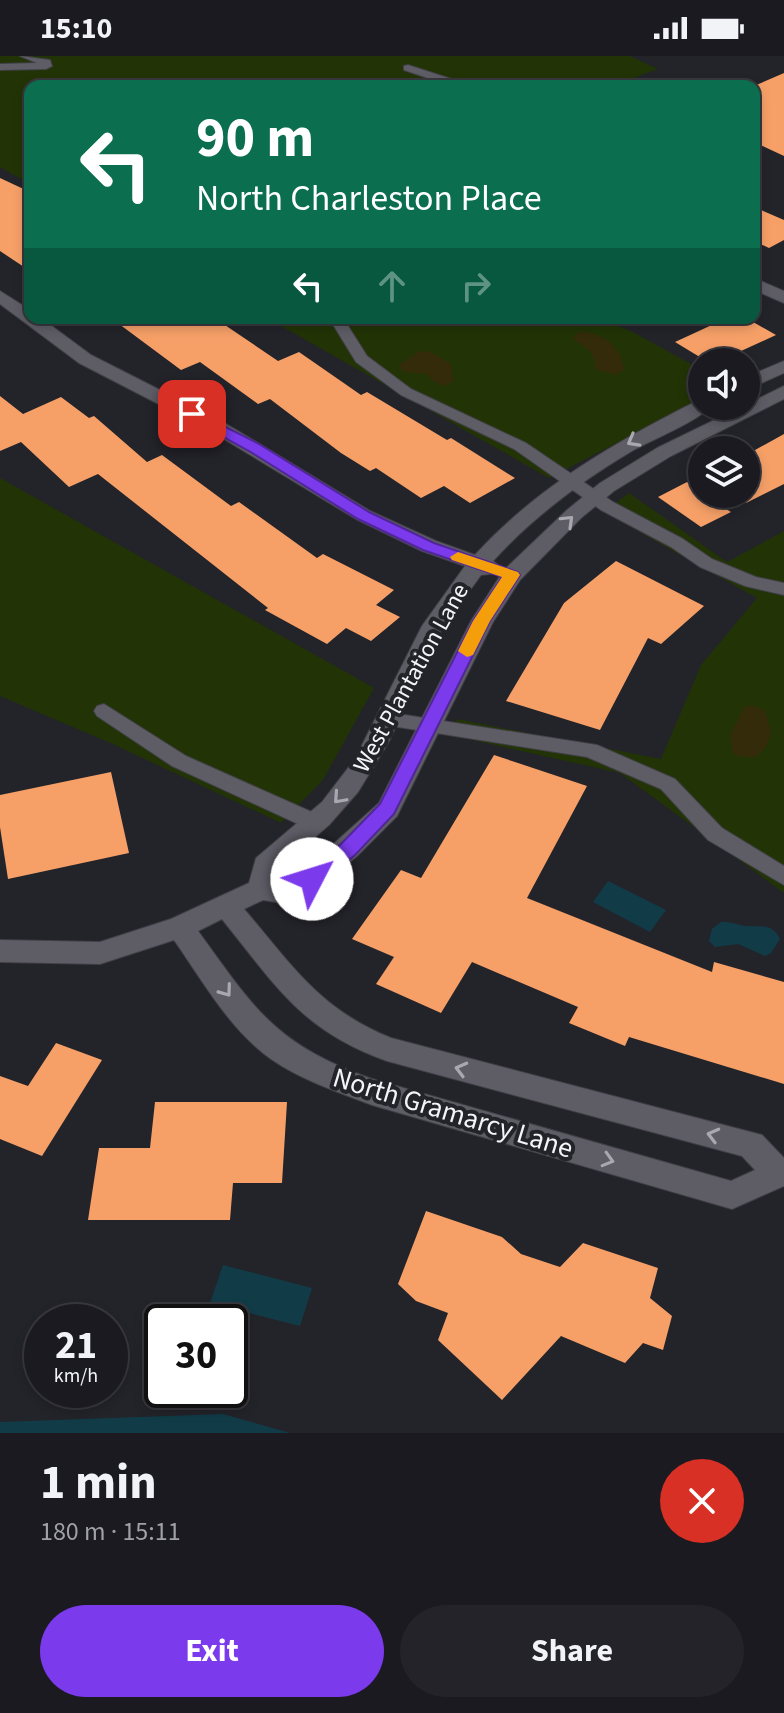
<!DOCTYPE html>
<html lang="en">
<head>
<meta charset="utf-8">
<style>
  :root { --surface:#1a1a20; --page:#232329; --text:#f1f3f6; --muted:#9fa1a5; --line:#38383e; --accent:#7c3aed }
  body { margin:0; font-family:"Source Sans 3",sans-serif; background:var(--page); color:var(--text); height:100vh; display:flex; flex-direction:column; font-size:30px; white-space:nowrap }
  * { box-sizing:border-box; margin:0 }
  p { font-size:26px; color:var(--muted) }
  .icon { flex:none; width:44px; height:44px; fill:none; stroke:currentColor; stroke-width:2; stroke-linecap:round; stroke-linejoin:round }
  .map { position:relative; height:1377px; overflow:hidden }
  .sheet { display:flex; flex-direction:column; background:var(--surface); flex:1 }
  .sheet>* { flex:none }
  .guide { position:absolute; left:24px; top:24px; width:736px; height:244px; border-radius:16px; box-shadow:0 4px 12px #0003,0 0 0 2px var(--line); background:#0b6e4f; color:#fff; overflow:hidden }
  .controls { position:absolute; left:688px; top:292px; display:grid; gap:16px }
  .controls a { display:grid; place-items:center; width:72px; height:72px; border-radius:50%; background:var(--surface); box-shadow:0 4px 12px #0003,0 0 0 2px var(--line); font-size:40px }
  .speed { position:absolute; left:24px; top:1248px; display:flex; gap:16px; font-size:40px; font-weight:700; text-align:center }
  .speed>* { display:grid; place-content:center; width:104px; height:104px; border-radius:50%; background:var(--surface); box-shadow:0 4px 12px #0003,0 0 0 2px var(--line); line-height:1 }
  .speed small { font-size:20px; font-weight:400 }
  .speed .limit { border:4px solid #111; border-radius:12px; background:#fff; color:#111 }
  .pin { position:absolute; display:grid; place-items:center; width:68px; height:68px; color:#fff; margin:-34px; border-radius:16px; box-shadow:0 4px 12px #0006 }
  .me { position:absolute; width:88px; margin:-44px; rotate:50deg; stroke-linejoin:round; filter:drop-shadow(0 0 6px #0008) }
  .turn { display:flex; align-items:center; gap:28px; height:168px; padding:0 40px; font-size:36px }
  .turn .icon { width:104px; height:104px; stroke-width:2.5 }
  .turn b { display:block; font-size:56px; line-height:68px }
  .lanes { display:flex; align-items:center; height:76px; padding:0 40px; background:#0003; justify-content:center; gap:40px; direction:ltr }
  .lanes .off { opacity:.35 }
  .round { display:grid; place-items:center; flex:none; width:84px; height:84px; border-radius:42px; background:var(--page) }
  .summary { display:flex; align-items:center; justify-content:space-between; height:136px; padding:0 40px }
  h1 { font-size:48px; font-weight:700; line-height:60px }
  .action { display:flex; gap:16px; margin-top:auto; padding:16px 40px }
  .action a { flex:1; height:92px; border-radius:48px; background:var(--accent); color:#fff; font-size:32px; font-weight:700; line-height:92px; text-align:center }
  .action a+a { background:var(--page); color:var(--text) }
  .status { display:flex; justify-content:space-between; align-items:center; height:56px; padding:0 40px; background:var(--surface); direction:ltr }
  .status svg { height:22px; fill:currentColor }
  .map>svg:first-child { display:block }
  .green { fill:#223406 }
  .sand { fill:#332b09 }
  .water { fill:#113c47 }
  .building { fill:#f6a068 }
  .lines { fill:none; stroke-linecap:round; stroke-linejoin:round }
  .lane-casing { stroke:#403f46; stroke-width:2 }
  .street-casing { stroke:#403f46; stroke-width:2 }
  .lane { fill:#5e5d66; fill-rule:evenodd }
  .street { fill:#5e5d66; fill-rule:evenodd }
  .oneway { stroke:#a9a8b0 }
  .route { fill:#7c3aed; stroke:#51269a; stroke-width:2 }
  .slow { fill:#f59e0b }
  .labels { text-anchor:middle; dominant-baseline:central; stroke-width:8; stroke-linejoin:round; paint-order:stroke }
  .street-label { font-size:24px; fill:#f4f4f9; stroke:#23232a }
  .near-street-label { font-size:28px; fill:#f4f4f9; stroke:#23232a }
</style>
</head>
<body>
<div class="status"><b>15:10</b><svg viewBox="0 0 49 12"><path d="M0 12V9h3v3zM5 12V6h3v6zM10 12V3h3v9zM15 12V0h3v12zM26 1h20v11H26zM47 4h2v5h-2z"/></svg></div>
<div class="map">
<svg width="784" height="1377" viewBox="0 0 784 1377">
  <rect width="100%" height="100%" fill="#23232a"/>
  <!-- green -->
  <path class="green" d="M0,0H630L658,13L612,30H30V128L0,111Z
    M267,262H596L629,274L702,314V343L549,422Z
    M0,422L374,632L323,724L281,767L115,689L0,640Z
    M629,437L727,506L784,475V837L620,717L450,679L457,663L661,703L701,609L757,542L604,456Z"/>
  <!-- sand -->
  <path class="sand" d="M580,276C603,276 622,291 624,314L616,319L595,313C596,294 584,292 572,281Z
    M429,295L451,308L453,326L444,330L434,326L427,318L404,316L399,309L418,296Z
    M752,649L765,655L771,676C767,698 754,707 733,698L730,680L744,651Z"/>
  <!-- water -->
  <path class="water" d="M608,825L666,854L650,876L593,846Z
    M721,866C731,865 738,870 747,870C762,871 772,867 780,883L771,897L765,900L738,888L715,891L709,885L712,873Z
    M223,1209L312,1232L300,1270L210,1247Z
    M223,1358L290,1377H0V1366Z"/>
  <!-- building -->
  <path class="building" d="M784,17V100L754,86V30Z
    M0,122L30,136V215L0,195Z
    M754,151L784,164V184L769,192L754,185Z
    M111,262L216,263L278,305L299,296L361,339L367,336L447,384L451,382L515,422L470,447L444,430L421,442L376,412L370,415L341,397L270,343L258,348L200,306L181,314Z
    M727,262H746L776,279L717,306H708L675,286Z
    M0,340L23,358L61,341L89,362L94,360L147,406L162,399L231,450L239,446L317,502L323,498L394,534L376,549L400,561L371,585L346,572L327,588L265,554L268,552L98,418L69,431L21,386L0,395Z
    M784,378V428L746,447V399Z
    M687,426L702,438L731,456L701,471L658,441Z
    M616,505L704,550L661,588L648,582L600,674L506,645L564,547Z
    M494,699L587,730L527,842L712,916L714,906L784,926V1028L629,981L625,990L569,967L578,951L472,906L441,957L376,928L394,901L352,883L401,814L421,822Z
    M111,716L129,797L8,823L0,771V739Z
    M56,987L102,1004L42,1100L0,1083V1020L28,1030Z
    M155,1046H287L282,1127H233L230,1164H88L99,1092H150Z
    M426,1155L502,1181L521,1198L560,1211L583,1187L658,1212L650,1242L672,1260L663,1294L643,1287L625,1307L561,1280L502,1344L438,1284L448,1257L416,1245L398,1228Z"/>
  <g class="lines">
    <defs>
      <path id="lane" d="M20,0L50,4L52,10L46,13L0,14V8L37,7Z
        M408,9L467,28L469,30H451L404,14V10Z
        M329,262H343L367,300L411,333L526,387L613,446L683,483L712,503L756,521L784,527V539L745,530L700,511L671,491L601,454L514,393L401,339L356,306Z
        M104,648L186,700L323,761L326,767L323,773H309L172,710L97,660L94,655L97,650Z
        M386,656L597,689L675,723L722,772L784,810V829L708,784L661,733L587,701L379,668L376,663L379,658Z"/>
      <path id="street" d="M754,222L784,235V247L754,234Z
        M0,235L30,254V262H41L91,299L223,366L370,455L436,485L475,499C537,431 614,387 695,346L702,344V350H711C699,365 651,384 632,395C580,426 533,461 493,505L502,512L499,517L481,519L444,570L388,687L358,736L329,769L277,814L275,825L289,828L379,747L471,565L504,514L567,454L600,427L657,392L784,330V343L671,400L614,435L581,462L520,524L493,566L397,760L357,800L303,846L294,849L263,844L244,853C292,909 319,953 391,982L762,1079L784,1102V1130L732,1153L372,1049C338,1036 301,1024 271,1003C229,973 203,925 174,884L100,908L0,906V884L100,886L171,863L249,827L256,802L322,746L355,703L422,570L465,510L422,495L356,463L209,374L79,307L0,248ZM222,863C276,930 302,975 387,1005L742,1100L755,1114L731,1125L372,1023C275,988 256,955 198,875Z
        M784,305V317L746,334V321Z"/>
    </defs>
    <!-- lane casing -->
    <use href="#lane" class="lane-casing"/>
    <!-- street casing -->
    <use href="#street" class="street-casing"/>
    <!-- lane -->
    <use href="#lane" class="lane"/>
    <!-- street -->
    <use href="#street" class="street"/>
  </g>
  <!-- one-way arrows -->
  <defs><path id="oneway-chevron" d="M-2-3.5L2.5 0L-2 3.5" fill="none" stroke-width="1.6" stroke-linecap="round" stroke-linejoin="round" transform="scale(2)"/></defs>
  <g class="oneway">
    <use href="#oneway-chevron" transform="translate(633 385) rotate(151)"/>
    <use href="#oneway-chevron" transform="translate(568 465) rotate(-44)"/>
    <use href="#oneway-chevron" transform="translate(339 742) rotate(132)"/>
    <use href="#oneway-chevron" transform="translate(226 935) rotate(54)"/>
    <use href="#oneway-chevron" transform="translate(461 1013) rotate(-165)"/>
    <use href="#oneway-chevron" transform="translate(713 1079) rotate(-165)"/>
    <use href="#oneway-chevron" transform="translate(608 1104) rotate(16)"/>
  </g>
  <!-- route -->
  <path class="route" d="M192,354L259,388L369,456L434,487L518,516L520,519L490,565L394,758L355,799L319,829H305L302,823L305,818L341,788L380,748L473,565L502,521L423,494L358,463L249,395L187,361V355Z"/>
  <!-- slow -->
  <path class="slow" d="M458,496L518,516L520,519L490,565L473,599L467,601L458,595L473,565L502,521L452,504L450,501Z"/>
  <g class="labels">
    <!-- street labels -->
    <g class="street-label">
      <text transform="translate(411 622) rotate(-61)">West Plantation Lane</text>
    </g>
    <!-- near-street labels -->
    <g class="near-street-label">
      <text transform="translate(453 1057) rotate(17)">North Gramarcy Lane</text>
    </g>
  </g>
</svg>
<div class="controls">
<a><svg class="icon" aria-label="sound" viewBox="0 0 24 24"><path d="M4 9h4l5-4v14l-5-4H4zM17 9q2 3 0 6"/></svg></a>
<a><svg class="icon" aria-label="layers" viewBox="0 0 24 24"><path d="M12 4l9 5-9 5-9-5zM3 14l9 5 9-5"/></svg></a>
</div>
<div class="speed"><div>21<small>km/h</small></div><div class="limit">30</div></div>
<div class="pin" style="left:192px;top:358px;background:#d93025"><svg class="icon" aria-label="arrive" viewBox="0 0 24 24"><path d="M6 21V4h12l-3 4 3 4H6"/></svg></div>
<svg class="me" style="left:312px;top:823px" viewBox="-20 -20 40 40"><circle r="19" fill="#fff"/><path d="M0-13L10 11 0 6-10 11z" fill="#7c3aed"/></svg>
<div class="guide">
<div class="turn"><svg class="icon" aria-label="left" viewBox="0 0 24 24"><path d="M17 20v-9H6M10 6l-5 5 5 5"/></svg><div><b>90 m</b>North Charleston Place</div></div>
<div class="lanes"><svg class="icon" aria-label="left" viewBox="0 0 24 24"><path d="M17 20v-9H6M10 6l-5 5 5 5"/></svg><svg class="icon off" aria-label="ahead" viewBox="0 0 24 24"><path d="M12 20V5M6 11l6-6 6 6"/></svg><svg class="icon off" aria-label="right" viewBox="0 0 24 24"><path d="M7 20v-9h11M14 6l5 5-5 5"/></svg></div>
</div>
</div>
<section class="sheet">
<div class="summary"><div><h1>1 min</h1><p>180 m · 15:11</p></div><a class="round" style="background:#d93025;color:#fff"><svg class="icon" aria-label="close" viewBox="0 0 24 24"><path d="M6 6l12 12M18 6L6 18"/></svg></a></div>
<div class="action"><a>Exit</a><a>Share</a></div>
</section>
</body>
</html>
